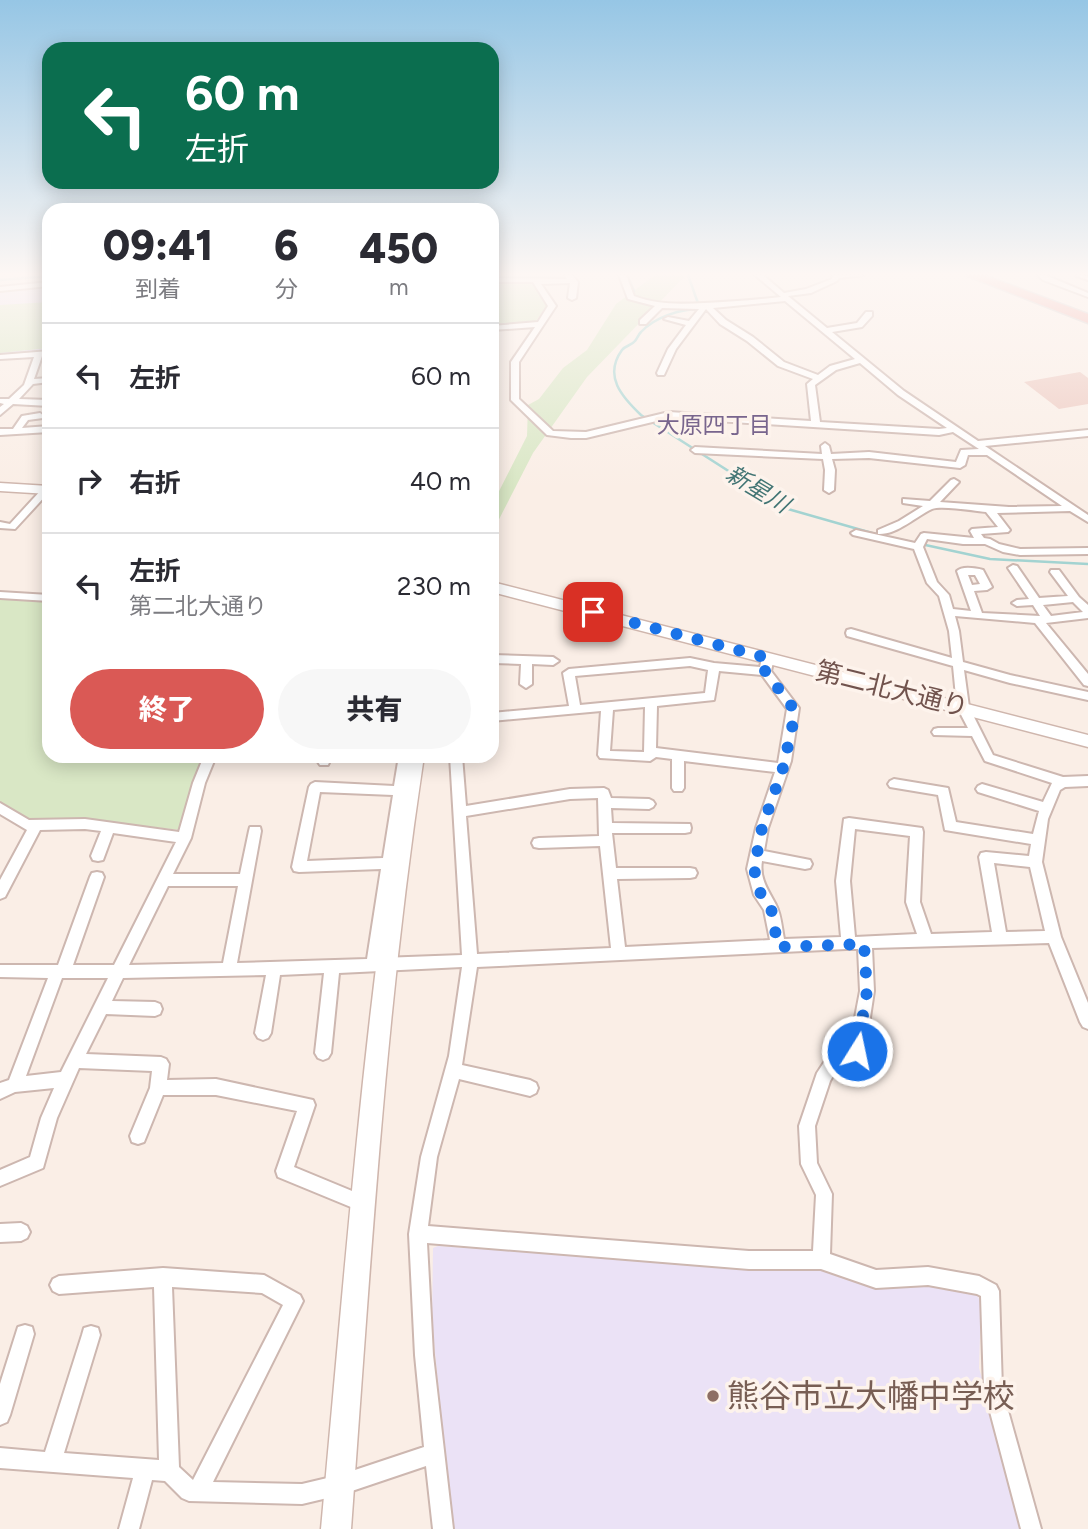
<!DOCTYPE html>
<html lang="ja">
<head>
<meta charset="utf-8">
<style>
  :root { --surface:#fff; --page:#f7f7f7; --text:#2b2b33; --muted:#7c7c81; --line:#e1e1e2; --accent:#da5955 }
  body { margin:0; font-family:Figtree,"Noto Sans JP",sans-serif; background:var(--page); color:var(--text); height:100vh; display:flex; flex-direction:column; font-size:26px; white-space:nowrap }
  * { box-sizing:border-box; margin:0 }
  p { font-size:23px; color:var(--muted) }
  .icon { flex:none; width:38px; height:38px; fill:none; stroke:currentColor; stroke-width:2; stroke-linecap:round; stroke-linejoin:round }
  .map { position:relative; flex:1; overflow:hidden }
  .panel { position:absolute; left:42px; top:203px; width:457px; height:560px; display:flex; flex-direction:column; background:var(--surface); border-radius:21px; box-shadow:0 4px 18px #0003 }
  .panel>* { flex:none }
  .guide { position:absolute; left:42px; top:42px; width:457px; height:147px; border-radius:21px; box-shadow:0 4px 18px #0003; background:#0b6e4f; color:#fff; overflow:hidden }
  .pin { position:absolute; display:grid; place-items:center; width:60px; height:60px; color:#fff; margin:-30px; border-radius:14px; box-shadow:0 4px 10px #0006 }
  .me { position:absolute; width:77px; margin:-38px; rotate:10deg; stroke-linejoin:round; filter:drop-shadow(0 0 5px #0008) }
  .turn { display:flex; align-items:center; gap:24px; height:147px; padding:0 28px; font-size:32px }
  .turn .icon { width:91px; height:91px; stroke-width:2.5 }
  .turn b { display:block; font-size:49px; line-height:60px }
  .eta { display:flex; justify-content:space-evenly; align-items:center; height:119px; text-align:center }
  .eta b { font-size:42px; font-weight:800; line-height:49px }
  .action { display:flex; gap:14px; margin-top:auto; padding:14px 28px }
  .action a { flex:1; height:80px; border-radius:42px; background:var(--accent); color:#fff; font-size:28px; font-weight:800; line-height:80px; text-align:center }
  .action a+a { background:var(--page); color:var(--text) }
  ul { padding:0; list-style:none }
  li { display:flex; align-items:center; gap:21px; height:105px; padding:0 28px; border-top:2px solid var(--line) }
  li div { flex:1 }
  li b { display:block; font-size:26px }
  li em { font-style:normal }
  .map>svg:first-child { display:block }
  .education { fill:#ebe2f6 }
  .green { fill:#d9e7c5 }
  .lines { fill:none; stroke-linecap:round; stroke-linejoin:round }
  .stream { stroke:#a3d3d1; stroke-width:2.5 }
  .building { fill:#edc9c0 }
  .street-casing { stroke:#cdb7b0; stroke-width:4 }
  .secondary-casing { stroke:#cfb6ad; stroke-width:3 }
  .highway-casing { stroke:#d4cbca; stroke-width:3 }
  .street { fill:#fff; fill-rule:evenodd }
  .secondary { fill:#fff; fill-rule:evenodd }
  .highway { fill:#efa7a2; fill-rule:evenodd }
  .route { stroke:#1a73e8; stroke-width:12; stroke-dasharray:0 21.6 }
  .education-dot { fill:#8d6e63; stroke:#fdf3ec; stroke-width:2.5 }
  .labels { text-anchor:middle; dominant-baseline:central; stroke-width:7; stroke-linejoin:round; paint-order:stroke }
  .far-neighbourhood-label { font-size:23px; fill:#78658d; stroke:#fdf3ec }
  .far-water-label { font-size:23px; font-style:italic; fill:#427574; stroke:#fdf3ec }
  .street-label { font-size:26px; fill:#71534d; stroke:#fdf3ec }
  .near-education-label { font-size:32px; fill:#785e54; stroke:#fdf3ec; text-anchor:start }
</style>
</head>
<body>
<div class="map">
<svg width="1088" height="1529" viewBox="0 0 1088 1529">
  <rect width="100%" height="100%" fill="#faeee6"/>
  <!-- education -->
  <path class="education" d="M49,285V351L0,355V290Z
    M438,1246L823,1271L863,1285H939L977,1294L981,1304L979,1368L1024,1529H452L432,1321L433,1248Z"/>
  <!-- green -->
  <path class="green" d="M655,275H686L587,377L533,453L492,533V505L527,436L528,405L539,399L563,368L587,350L616,304Z
    M530,280L547,305L536,321L492,326V282Z
    M49,302V348L0,353V305Z
    M0,597L49,601V756H206L180,830L83,819L32,821L0,803Z"/>
  <g class="lines">
    <!-- stream -->
    <path class="stream" d="M627,275L634,291
      M688,275L700,309C680,309 655,317 641,332C638,335 637,339 635,341C631,346 626,345 622,350C603,376 622,397 641,415L788,509L879,535
      M0,280L49,276
      M893,538L990,559L1088,564"/>
  </g>
  <!-- building -->
  <path class="building" d="M1080,372L1088,378V404L1059,409L1024,382Z"/>
  <g class="lines">
    <defs>
      <path id="street" d="M565,275H572L578,282L576,298L572,300L568,298L570,283L541,284L556,306L519,362V399L553,431L586,432L669,412L811,421L807,384L813,379L778,366L747,341L720,324L706,309L676,349L664,375H658L657,373L668,349L686,325L664,319L668,317L689,321L699,309L662,308L646,324H640V320L655,306L628,299L619,275H626L634,296C657,305 680,304 704,303C729,302 755,300 781,297L755,275H763L784,293L806,289L832,279L833,275H864L839,278L837,281L811,293L788,296L827,328L857,323L866,312H872V316L862,327L832,332L904,391L978,441L1088,430V436L985,446L1088,515V522L1070,511L997,513L1010,530L1008,532L981,534L984,538L990,539L999,544L1020,549L1088,548V554L1020,555L1003,552L985,544H963L927,539L923,547L937,582L949,595L953,609L971,611L957,571C962,566 975,568 983,570L992,587L987,590L974,591L982,613L1040,616L1033,605L1017,606L1012,603L1017,600L1029,599L1008,568L1013,565L1017,566L1039,598L1068,596L1050,572L1051,570H1059L1079,597L1088,605V618L1046,623L1088,674V686L1084,685L1035,623L955,616L959,631L963,662L1010,675L1088,692V700L1010,683L964,670L969,707L993,755L1063,777L1088,776V786L1065,787L1060,790L1048,819L1042,862L1061,937L1088,1003V1029L1083,1027L1080,1022L1049,943L872,948L874,991L865,1051L862,1056L843,1059L830,1081L815,1126L817,1163L832,1194L830,1254L876,1270L928,1267L979,1276L996,1285L999,1291L1002,1389L1041,1529H1021L984,1389L981,1296L977,1294L928,1285L876,1288L821,1269H749L427,1243L433,1355L453,1529H433L426,1466L340,1495L302,1504L189,1501L182,1498L165,1481L152,1480L139,1529H119L133,1478L0,1468V1448L45,1452L82,1335L84,1328L91,1326L98,1328L100,1335L64,1453L159,1460L154,1287L59,1294L53,1291L50,1285L53,1279L59,1276L163,1268L264,1275L300,1295L303,1301L213,1482L302,1484L340,1475L424,1447L415,1355L409,1234L421,1157L449,1056L462,967L339,973L331,1053L328,1058L323,1060L318,1058L315,1053L324,973L280,975L271,1033L268,1038L263,1040L258,1038L255,1033L266,975L123,978L112,1001L155,1002L160,1004L162,1009L160,1014L155,1016L106,1014L86,1054L161,1057L166,1059L169,1064L167,1080L216,1079L313,1100L315,1105L294,1167L369,1198L371,1204L369,1210L363,1212L278,1177L276,1171L297,1111L216,1095H163L144,1142L138,1144L132,1142L130,1136L150,1088L152,1071L79,1068L57,1118L43,1168L0,1186V1170L30,1157L41,1118L54,1088L15,1092L0,1099V1083L9,1080L48,978L0,977V965H58L90,877L92,873L97,872L102,873L104,877L73,965H114L176,842L113,833L103,860L98,861L93,860L91,856L101,831L85,829L40,830L5,897L0,899V880L27,830L0,814V803L29,820L85,819L179,832L193,783L204,756H216L205,783L191,838L173,874H240L249,831L250,827H260L261,831L237,963L367,959L381,869L299,872L294,871L292,867L309,787L311,784L315,782L394,786L399,756H411L407,786L411,788L413,791L411,794L405,796L396,858L403,859L405,863L403,867L395,869L381,958L462,955L450,756H462L466,806L570,789L604,788L608,790L611,798L649,799L653,801L655,804L653,807L649,809L611,808L612,823L690,824L691,828L690,832L685,833H612L616,868H690L695,869L697,873L695,877L690,878L617,879L625,947L770,940L764,910L754,895L747,869L756,828L775,772L684,761V788L682,791H674L672,788V759L656,757L650,761L600,758L598,755L601,711L492,721V713L569,706L563,673L569,669L690,658L714,663L760,667L762,658L768,654L774,658L771,671L799,708L791,761L768,828L764,851L805,859L810,860L812,864L810,868L805,869L762,861C759,879 769,891 776,905C781,914 782,929 784,939L841,937L836,881L844,819L849,818L922,828L923,832L920,902L931,934L992,932L979,857L981,853L986,852L1029,856L1031,844L945,830L938,795L890,787L888,784L890,781L894,779L948,788L956,822L1033,834L1039,811L978,792L976,789L978,786L982,784L1043,802L1052,783L985,761L972,736L934,735L932,732L934,729L938,728H968L957,707L953,666L847,636L846,633L847,630L851,629L952,658L949,631L939,596L927,583L914,549L853,535L851,533L856,530L915,543L921,534L924,533L974,538L970,531L972,529L998,527L986,512C975,511 941,505 932,509C915,517 897,535 878,534V530L899,521L923,506L903,503V499L930,501L951,480L954,479L959,482L940,502L1009,507L1062,506L987,455H968L965,465L960,468L869,458L832,459L835,470L834,490L829,493L824,490L825,470L823,459L695,453L691,450L695,447L822,454L821,446L825,443L829,446L831,454L869,452L956,462L961,450L979,449L953,432L939,435L669,418L586,438H571L547,435L511,400V362L535,327L492,330V326L538,322L548,306L533,282H492V278L567,279ZM785,301L855,359L830,366L818,375L784,362L753,337L726,320L713,308ZM860,363L898,395L947,428L939,429L820,422L815,385L836,370ZM968,575H975L980,584L972,585ZM1073,602L1083,612L1051,616L1043,605ZM690,666L708,670L705,693L580,705L575,676ZM719,671L762,675L787,709L778,763L656,748L657,706L714,700ZM645,707L644,752L610,751L613,710ZM320,792L393,795L383,858L307,861ZM598,798L599,836L539,838L534,839L532,843L534,847L539,848L600,846L611,948L477,954L466,816L570,799ZM855,829L910,836L906,902L917,934L855,937L850,881ZM994,863L1030,867L1045,931L1006,932ZM168,886H238L223,963L129,965ZM846,949H858L860,991L850,1044L834,1047L817,1073L799,1126L801,1164L816,1195L813,1251H749L428,1226L437,1157L459,1079L530,1096L536,1093L538,1088L536,1083L530,1080L462,1065L477,967ZM62,978H108L61,1072L26,1076ZM172,1287L262,1293L283,1305L193,1480L179,1467Z
        M1038,275H1045L1088,293V297L1043,280Z
        M1076,275L1088,276V280L1077,276Z
        M49,282V286L0,291V287Z
        M49,351V355L42,356L34,379L49,378V382L33,384L19,399L49,400V406L13,404L0,415V407L4,404L0,403V399H9L24,385L34,357L0,359V355Z
        M40,413L44,416L43,418L28,420L22,428L49,426V432L0,435V429H13L22,416Z
        M46,487L49,488V492L15,529L0,528V522L10,524L43,488Z
        M0,592L49,595V601L0,598Z
        M492,655L553,657L559,661L553,665L532,664V684L526,688L520,684L521,664L492,663Z
        M320,756H332L328,765H320L318,762Z
        M21,1223L27,1226L30,1232L27,1238L21,1241L0,1242V1224Z
        M25,1325L32,1327L34,1334L10,1415L7,1422L0,1425V1384L18,1327Z"/>
      <path id="secondary" d="M0,483L49,486V494L0,491Z
        M492,582L1088,735V747L492,592Z
        M406,756H424C385,1012 370,1271 351,1529H321C345,1271 364,1012 406,756Z"/>
      <path id="highway" d="M965,275H984L1088,314V323Z"/>
    </defs>
    <!-- street casing -->
    <use href="#street" class="street-casing"/>
    <!-- secondary casing -->
    <use href="#secondary" class="secondary-casing"/>
    <!-- highway casing -->
    <use href="#highway" class="highway-casing"/>
    <!-- street -->
    <use href="#street" class="street"/>
    <!-- secondary -->
    <use href="#secondary" class="secondary"/>
    <!-- highway -->
    <use href="#highway" class="highway"/>
  </g>
  <!-- sky -->
  <linearGradient id="sky" x2="0" y2="1"><stop stop-color="#96c6e5"/><stop offset="0.56" stop-color="#fdf7f4"/><stop offset="1" stop-color="#fdf7f4" stop-opacity="0"/></linearGradient>
  <rect width="1088" height="489" fill="url(#sky)"/>
  <g class="lines">
    <!-- route -->
    <path class="route" d="M593,612L768,658L765,671L793,708V723L783,768L762,828L754,869L761,895L771,908L778,947L864,944L867,991L857,1051"/>
  </g>
  <!-- markers -->
  <circle class="education-dot" cx="713" cy="1396" r="7"/>
  <g class="labels">
    <!-- far-neighbourhood labels -->
    <g class="far-neighbourhood-label">
      <text x="714" y="425">大原四丁目</text>
    </g>
    <!-- far-water labels -->
    <g class="far-water-label">
      <text transform="translate(758 489) rotate(31)">新星川</text>
    </g>
    <!-- street labels -->
    <g class="street-label">
      <text transform="translate(892 689) rotate(14)">第二北大通り</text>
    </g>
    <!-- near-education labels -->
    <g class="near-education-label">
      <text x="727" y="1396">熊谷市立大幡中学校</text>
    </g>
  </g>
</svg>
<div class="pin" style="left:593px;top:612px;background:#d93025"><svg class="icon" aria-label="arrive" viewBox="0 0 24 24"><path d="M6 21V4h12l-3 4 3 4H6"/></svg></div>
<svg class="me" style="left:857px;top:1051px" viewBox="-20 -20 40 40"><circle r="17" fill="#1a73e8" stroke="#fff" stroke-width="3"/><path d="M0-11L8 9 0 5-8 9z" fill="#fff"/></svg>
<div class="guide">
<div class="turn"><svg class="icon" aria-label="left" viewBox="0 0 24 24"><path d="M17 20v-9H6M10 6l-5 5 5 5"/></svg><div><b>60 m</b>左折</div></div>
</div>
<section class="panel">
<div class="eta">
<div><b>09:41</b><p>到着</p></div>
<div><b>6</b><p>分</p></div>
<div><b>450</b><p>m</p></div>
</div>
<ul>
<li><svg class="icon" aria-label="left" viewBox="0 0 24 24"><path d="M17 20v-9H6M10 6l-5 5 5 5"/></svg><div><b>左折</b></div><em>60 m</em></li>
<li><svg class="icon" aria-label="right" viewBox="0 0 24 24"><path d="M7 20v-9h11M14 6l5 5-5 5"/></svg><div><b>右折</b></div><em>40 m</em></li>
<li><svg class="icon" aria-label="left" viewBox="0 0 24 24"><path d="M17 20v-9H6M10 6l-5 5 5 5"/></svg><div><b>左折</b><p>第二北大通り</p></div><em>230 m</em></li>
</ul>
<div class="action"><a>終了</a><a>共有</a></div>
</section>
</div>
</body>
</html>
